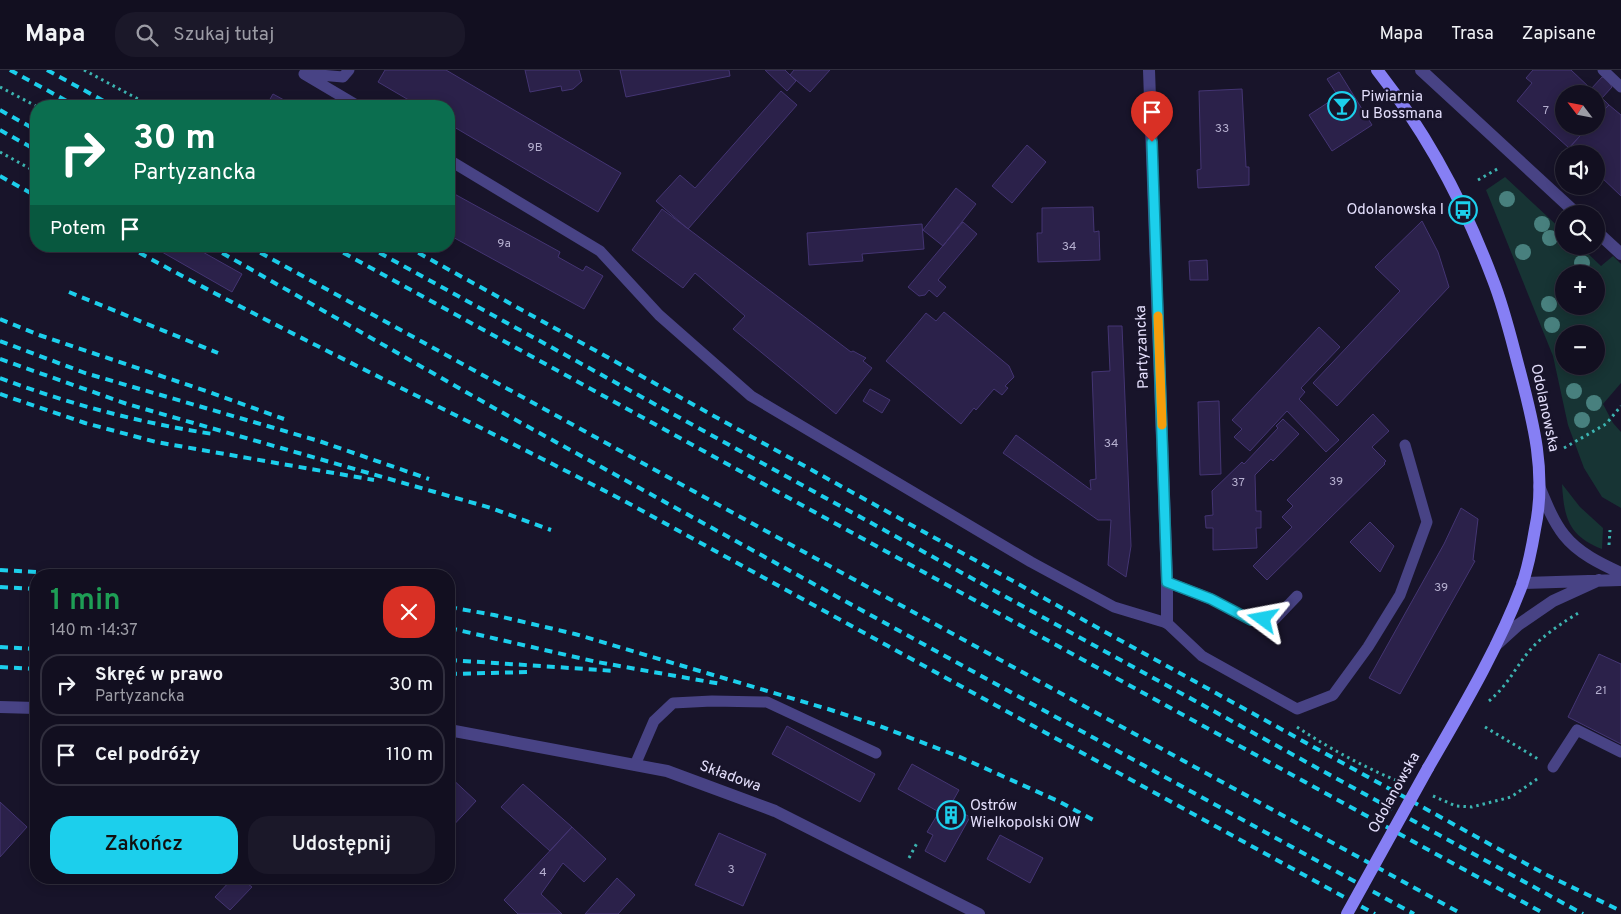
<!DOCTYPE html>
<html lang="pl">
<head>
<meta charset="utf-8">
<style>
  :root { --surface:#120f20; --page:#1b1829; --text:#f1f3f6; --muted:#9c9ca5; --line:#312f3e; --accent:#1ccfec }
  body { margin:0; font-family:Overpass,sans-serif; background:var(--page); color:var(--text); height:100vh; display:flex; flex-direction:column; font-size:19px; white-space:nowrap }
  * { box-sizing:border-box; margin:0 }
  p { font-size:16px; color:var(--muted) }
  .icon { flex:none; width:28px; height:28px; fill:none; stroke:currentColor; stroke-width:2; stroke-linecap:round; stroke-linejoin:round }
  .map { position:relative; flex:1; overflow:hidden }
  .details { position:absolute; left:30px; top:499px; width:425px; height:315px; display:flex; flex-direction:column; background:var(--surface); border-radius:20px; box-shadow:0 2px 12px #0003,0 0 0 1px var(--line) }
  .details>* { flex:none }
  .banner { position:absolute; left:30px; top:30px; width:425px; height:152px; border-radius:20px; box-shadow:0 2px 12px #0003,0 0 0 1px var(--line); background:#0b6e4f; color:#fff; overflow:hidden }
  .needle { width:32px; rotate:302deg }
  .fabs { position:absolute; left:1555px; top:15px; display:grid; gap:10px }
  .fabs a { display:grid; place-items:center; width:50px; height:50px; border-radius:50%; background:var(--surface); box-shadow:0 2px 12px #0003,0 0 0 1px var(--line); font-size:25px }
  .pin { position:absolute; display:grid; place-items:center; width:42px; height:42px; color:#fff; margin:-51px -21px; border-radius:50% 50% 50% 0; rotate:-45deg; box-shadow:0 0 5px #0007 }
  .pin .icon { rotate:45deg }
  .me { position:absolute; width:55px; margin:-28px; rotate:283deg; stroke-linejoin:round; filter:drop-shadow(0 0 4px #0008) }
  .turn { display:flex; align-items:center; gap:18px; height:105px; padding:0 20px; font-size:22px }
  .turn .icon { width:65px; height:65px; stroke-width:2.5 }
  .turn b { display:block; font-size:35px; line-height:42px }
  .then { display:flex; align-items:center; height:48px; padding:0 20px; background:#0003; gap:10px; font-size:19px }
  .round { display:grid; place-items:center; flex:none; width:52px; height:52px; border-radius:20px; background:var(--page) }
  .head { display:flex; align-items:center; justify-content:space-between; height:85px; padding:0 20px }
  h1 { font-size:30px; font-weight:600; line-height:38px; color:#1e9e55 }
  .button { display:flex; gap:10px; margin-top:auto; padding:10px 20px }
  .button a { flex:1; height:58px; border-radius:20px; background:var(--accent); color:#111; font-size:20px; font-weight:600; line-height:58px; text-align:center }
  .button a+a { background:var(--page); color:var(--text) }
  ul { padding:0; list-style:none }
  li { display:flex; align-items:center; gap:15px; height:62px; margin:0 10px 8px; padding:0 10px; border:2px solid var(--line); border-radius:20px }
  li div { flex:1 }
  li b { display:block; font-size:19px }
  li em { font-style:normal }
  header { display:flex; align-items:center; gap:30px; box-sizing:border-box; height:70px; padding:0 25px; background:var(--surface); border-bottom:1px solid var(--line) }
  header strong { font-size:24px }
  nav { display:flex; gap:28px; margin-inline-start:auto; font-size:18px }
  .search { width:350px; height:45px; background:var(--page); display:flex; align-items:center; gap:12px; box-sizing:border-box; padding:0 18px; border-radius:20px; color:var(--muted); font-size:19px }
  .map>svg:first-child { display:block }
  .green { fill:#173434; fill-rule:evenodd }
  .building { fill:#2b214a; stroke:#443573 }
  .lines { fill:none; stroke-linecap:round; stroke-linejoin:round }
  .path { stroke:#3cb4b1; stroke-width:3; stroke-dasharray:2.5 4; stroke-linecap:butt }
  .service { stroke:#484385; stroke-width:11 }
  .minor { stroke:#484385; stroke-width:12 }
  .secondary { stroke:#867ff4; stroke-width:12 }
  .rail { stroke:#1ccfec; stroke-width:4; stroke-dasharray:8 6; stroke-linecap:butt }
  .secondary-bridge { stroke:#867ff4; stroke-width:12 }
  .tree { fill:#48807e }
  .route-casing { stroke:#128799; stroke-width:12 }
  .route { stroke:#1ccfec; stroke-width:9 }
  .slow { stroke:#f59e0b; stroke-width:9 }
  .labels { text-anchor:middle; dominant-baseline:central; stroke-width:5; stroke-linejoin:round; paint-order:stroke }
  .number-label { font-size:12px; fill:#b6b0d0 }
  .poi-label { font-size:15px; fill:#e4dffc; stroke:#18142a; text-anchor:start }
  .street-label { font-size:15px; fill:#e4dffc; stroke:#18142a }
</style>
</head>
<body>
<header>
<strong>Mapa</strong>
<div class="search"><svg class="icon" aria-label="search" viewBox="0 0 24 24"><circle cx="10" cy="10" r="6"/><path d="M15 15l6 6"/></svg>Szukaj tutaj</div>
<nav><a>Mapa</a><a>Trasa</a><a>Zapisane</a></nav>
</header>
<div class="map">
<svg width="1621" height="844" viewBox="0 0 1621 844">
  <rect width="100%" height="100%" fill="#18142a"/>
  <!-- green -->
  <path class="green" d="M1505,107L1564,162V176H1580L1601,196L1613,186L1621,194V313L1603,334L1613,353L1621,362V438L1602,427L1584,398L1568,355L1553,286L1486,120ZM1564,204H1596V236H1564ZM1564,264H1596V296H1564Z
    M1562,414L1580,437L1603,458L1602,479C1568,466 1564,447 1562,414Z"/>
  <!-- building -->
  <path class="building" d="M385,0H446L621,103L598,142L449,54V36H419L378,12Z
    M525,0H579L582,11L573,19L562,21L561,16L530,22Z
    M620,0H729L730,6L626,27Z
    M765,0H785L796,11L787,21Z
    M794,0H830L810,22L790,5Z
    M1533,0H1571L1591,19L1602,7L1606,8L1612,17L1602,28L1609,35L1596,48V24H1564V56H1589L1569,78L1517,31L1532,13L1526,8Z
    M1339,2L1372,55L1332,81L1309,45L1338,26L1327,9Z
    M1242,19L1246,97H1249V115L1198,118L1197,100L1201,99L1199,21Z
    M781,21L797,35L688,159L656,131L680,105L695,118Z
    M273,24L295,36H266Z
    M1609,35L1621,45V126L1599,105H1596V84H1575L1569,78L1589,56H1596V48Z
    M1027,75L1046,92L1012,133L992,116Z
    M956,118L976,134L943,176L923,160Z
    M449,121L560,182L558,187L583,201L586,196L603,206L584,239L449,165Z
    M1093,137L1094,162L1099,161L1100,190L1038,192L1037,163H1042V138Z
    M662,139L851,282L853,281L866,288L863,291L872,298L836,344L733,259L745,246L695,203L683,218L632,180Z
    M1422,151L1438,182L1449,217L1337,336L1313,313L1400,221L1375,197Z
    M963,152L977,164L938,210L946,217L937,227L929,220L925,225L919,226L908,217Z
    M922,154L924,179L862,184L863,191L809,195L807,163Z
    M166,176H192L242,204L232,222L162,182Z
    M1207,190L1208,210H1190L1189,191Z
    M944,242L1009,296L1014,307L1005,316L1008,318L1002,325L994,319L976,340L974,338L961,354L886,291L926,243L936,251Z
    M1108,256H1122L1131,476L1126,507L1108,495L1111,450H1098L1003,383L1016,365L1091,420L1090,410L1096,409L1092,302L1110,301Z
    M1319,257L1340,277L1301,318L1305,322L1299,329L1339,370L1326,382L1287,341L1250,381L1234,367L1242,359L1232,350Z
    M870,319L890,330L882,343L863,331Z
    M1219,331L1221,404L1200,405L1198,332Z
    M1373,344L1389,361L1372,377L1386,391L1384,393L1385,394L1267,510L1253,496L1292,457L1282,447L1293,436L1287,430Z
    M1283,349L1299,364L1273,391L1271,389L1255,405L1256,441H1261V458H1256L1257,478L1213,480V458H1206L1205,446L1213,445L1212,421L1242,392L1244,394L1278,358L1276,356Z
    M1461,438L1478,449L1473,490L1475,491L1400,624L1369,608L1444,474Z
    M1370,452L1394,476L1380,502L1350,472Z
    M1599,584L1621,594V674L1568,647Z
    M787,656L875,704L860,732L772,684Z
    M912,694L959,720L950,736L970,747L945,792L925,781L933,765L927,762L939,742L898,719Z
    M449,706L476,731L449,760Z
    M523,714L572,757L550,781L501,737Z
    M0,732L27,757L0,787Z
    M572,757L606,789L584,812L563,793L541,824L562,844H518L504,830Z
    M719,763L766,784L743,836L695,815Z
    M1000,765L1043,788L1030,813L987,789Z
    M233,808H240L252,817L230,840L215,827Z
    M617,808L635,825L618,844H585Z"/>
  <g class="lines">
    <!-- path -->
    <path class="path" d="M84,0L151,36
      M0,17L36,36
      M0,82L36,102
      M1478,110L1499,98
      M1564,378L1606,354L1621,336
      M1609,475L1610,460
      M1489,631C1508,615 1515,598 1530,580C1542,566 1565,551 1580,542
      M1297,657C1330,679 1364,697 1400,712
      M1485,657L1538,689
      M1433,726L1456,736L1472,737L1511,727L1540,707
      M909,788L917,773"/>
    <!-- service -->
    <path class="service" d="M1603,0L1621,17
      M304,4L358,36
      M308,4L343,7L349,0
      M449,90L600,181L659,245L751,326L1031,492L1114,537L1167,553L1202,586L1297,639L1333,625L1368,577L1400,525L1427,452L1405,375
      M1167,512L1211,529L1251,550L1275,549L1297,526
      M635,695L654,651L673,633L712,631L767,632L876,683
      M1553,697L1577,660L1621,682"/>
    <!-- minor -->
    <path class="minor" d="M1149,0L1167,512V553
      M1421,0L1577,144
      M1596,161L1621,184
      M1539,416C1546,433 1553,451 1564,465C1578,483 1601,494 1621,503
      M1522,513L1621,510
      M1496,575L1518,555L1553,531L1599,510
      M0,637L36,638
      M449,660L667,701L775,741L979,844"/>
    <!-- secondary -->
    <path class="secondary" d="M1377,0C1426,62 1465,135 1493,210C1504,238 1511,268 1519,298C1533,351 1547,403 1535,459C1532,477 1528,497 1522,515C1498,579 1462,639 1428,698"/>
    <!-- rail -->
    <path class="rail" d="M10,0L76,36
      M47,0L113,36
      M0,40L36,60
      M0,60L36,80
      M0,106L36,126
      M127,176C292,267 462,346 628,433L1375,844
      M210,176L494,338L1414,844
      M248,176L1462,844
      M331,176L1545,844
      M367,176L1583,844
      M406,176L1493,776L1547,805L1621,841
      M69,222L218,283
      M0,249L39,265L209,322L284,349
      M0,271L85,303L319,371L429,409
      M0,289L127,334L491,438L551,460
      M0,308C69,334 140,353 213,364
      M0,324L85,353L156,372L374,410
      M0,500L88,505
      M0,517L36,519
      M449,537L494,545L575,564L828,639L877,655L960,687L1058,731L1097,752
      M449,558L597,592L721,614
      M0,577L36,579
      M449,590L616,601
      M0,597L36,599
      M449,604L530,602"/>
    <!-- secondary-bridge -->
    <path class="secondary-bridge" d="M1347,844L1428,698"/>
  </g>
  <!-- trees -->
  <g class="tree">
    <circle cx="1507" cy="129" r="8"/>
    <circle cx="1542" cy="154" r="8"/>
    <circle cx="1550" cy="168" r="8"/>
    <circle cx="1523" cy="182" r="8"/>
    <circle cx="1582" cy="193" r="8"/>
    <circle cx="1549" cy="234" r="8"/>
    <circle cx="1552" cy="255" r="8"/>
    <circle cx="1574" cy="321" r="8"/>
    <circle cx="1594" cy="333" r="8"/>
    <circle cx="1582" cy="350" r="8"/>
  </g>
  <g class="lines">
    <defs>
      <path id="route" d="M1152,72L1167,512L1211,529L1251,550L1263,549"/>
    </defs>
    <!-- route casing -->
    <use href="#route" class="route-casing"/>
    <!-- route -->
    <use href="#route" class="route"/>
    <!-- slow -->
    <path class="slow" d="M1158,246L1162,355"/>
  </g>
  <!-- icons -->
  <defs>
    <symbol id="bar-ring" viewBox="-11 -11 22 22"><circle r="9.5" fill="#18142a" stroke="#1ccfec" stroke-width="1.5"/><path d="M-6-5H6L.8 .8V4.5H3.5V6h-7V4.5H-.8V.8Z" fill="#1ccfec"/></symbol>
    <symbol id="bus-ring" viewBox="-11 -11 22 22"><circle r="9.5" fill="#18142a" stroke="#1ccfec" stroke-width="1.5"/><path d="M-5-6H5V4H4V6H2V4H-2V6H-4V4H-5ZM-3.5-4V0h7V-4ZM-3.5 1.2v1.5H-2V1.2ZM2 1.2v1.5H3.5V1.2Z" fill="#1ccfec"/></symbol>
    <symbol id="building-ring" viewBox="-11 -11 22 22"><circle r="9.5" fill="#18142a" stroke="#1ccfec" stroke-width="1.5"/><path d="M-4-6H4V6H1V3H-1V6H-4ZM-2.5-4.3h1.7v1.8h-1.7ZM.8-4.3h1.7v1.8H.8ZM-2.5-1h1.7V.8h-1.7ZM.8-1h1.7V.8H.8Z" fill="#1ccfec"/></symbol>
  </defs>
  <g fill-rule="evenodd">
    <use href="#bar-ring" x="1326" y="20" width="32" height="32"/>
    <use href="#bus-ring" x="1447" y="124" width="32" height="32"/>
    <use href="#building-ring" x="935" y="729" width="32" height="32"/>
  </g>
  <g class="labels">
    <!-- number labels -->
    <g class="number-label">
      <text x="1546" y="41">7</text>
      <text x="1222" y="59">33</text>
      <text x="535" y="78">9B</text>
      <text x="504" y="174">9a</text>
      <text x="1069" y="177">34</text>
      <text x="1111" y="374">34</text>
      <text x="1336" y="412">39</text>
      <text x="1238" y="413">37</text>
      <text x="1441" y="518">39</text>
      <text x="1601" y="621">21</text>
      <text x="731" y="800">3</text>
      <text x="543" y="803">4</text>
    </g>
    <!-- poi labels -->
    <g class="poi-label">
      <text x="1361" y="27">Piwiarnia<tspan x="1361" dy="17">u Bossmana</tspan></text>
      <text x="1444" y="140" text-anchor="end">Odolanowska I</text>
      <text x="970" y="736">Ostrów<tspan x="970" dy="17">Wielkopolski OW</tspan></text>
    </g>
    <!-- street labels -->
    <g class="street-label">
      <text transform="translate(1143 277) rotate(-92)">Partyzancka</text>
      <text transform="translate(1544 338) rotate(78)">Odolanowska</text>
      <text transform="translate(730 707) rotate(20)">Składowa</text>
      <text transform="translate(1395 723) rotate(-61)">Odolanowska</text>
    </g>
  </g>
</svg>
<div class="fabs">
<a><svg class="needle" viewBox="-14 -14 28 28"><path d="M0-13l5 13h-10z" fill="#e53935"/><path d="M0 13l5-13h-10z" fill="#9c9ca5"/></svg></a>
<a><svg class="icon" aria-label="sound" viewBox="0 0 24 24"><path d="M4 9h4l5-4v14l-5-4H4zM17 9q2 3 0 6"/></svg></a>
<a><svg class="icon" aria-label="search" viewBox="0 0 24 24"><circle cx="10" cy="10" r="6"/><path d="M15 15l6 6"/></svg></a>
<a>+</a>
<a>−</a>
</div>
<div class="pin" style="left:1152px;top:72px;background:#d93025"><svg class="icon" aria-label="arrive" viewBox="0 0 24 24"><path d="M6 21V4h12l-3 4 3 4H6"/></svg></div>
<svg class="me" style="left:1263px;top:549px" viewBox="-20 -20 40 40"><path d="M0-17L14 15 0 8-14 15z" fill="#1ccfec" stroke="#fff" stroke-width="4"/></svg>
<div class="banner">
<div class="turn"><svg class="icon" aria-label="right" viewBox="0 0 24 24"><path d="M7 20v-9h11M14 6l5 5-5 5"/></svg><div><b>30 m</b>Partyzancka</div></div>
<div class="then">Potem<svg class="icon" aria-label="arrive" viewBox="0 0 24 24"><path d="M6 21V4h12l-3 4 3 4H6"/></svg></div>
</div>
<section class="details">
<div class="head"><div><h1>1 min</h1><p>140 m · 14:37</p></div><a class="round" style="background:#d93025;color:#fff"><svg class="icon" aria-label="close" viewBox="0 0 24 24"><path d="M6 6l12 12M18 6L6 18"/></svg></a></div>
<ul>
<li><svg class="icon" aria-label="right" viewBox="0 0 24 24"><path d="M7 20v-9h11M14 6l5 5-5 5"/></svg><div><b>Skręć w prawo</b><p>Partyzancka</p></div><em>30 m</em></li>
<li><svg class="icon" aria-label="arrive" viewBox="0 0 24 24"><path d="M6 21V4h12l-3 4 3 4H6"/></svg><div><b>Cel podróży</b></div><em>110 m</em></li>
</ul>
<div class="button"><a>Zakończ</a><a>Udostępnij</a></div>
</section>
</div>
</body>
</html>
